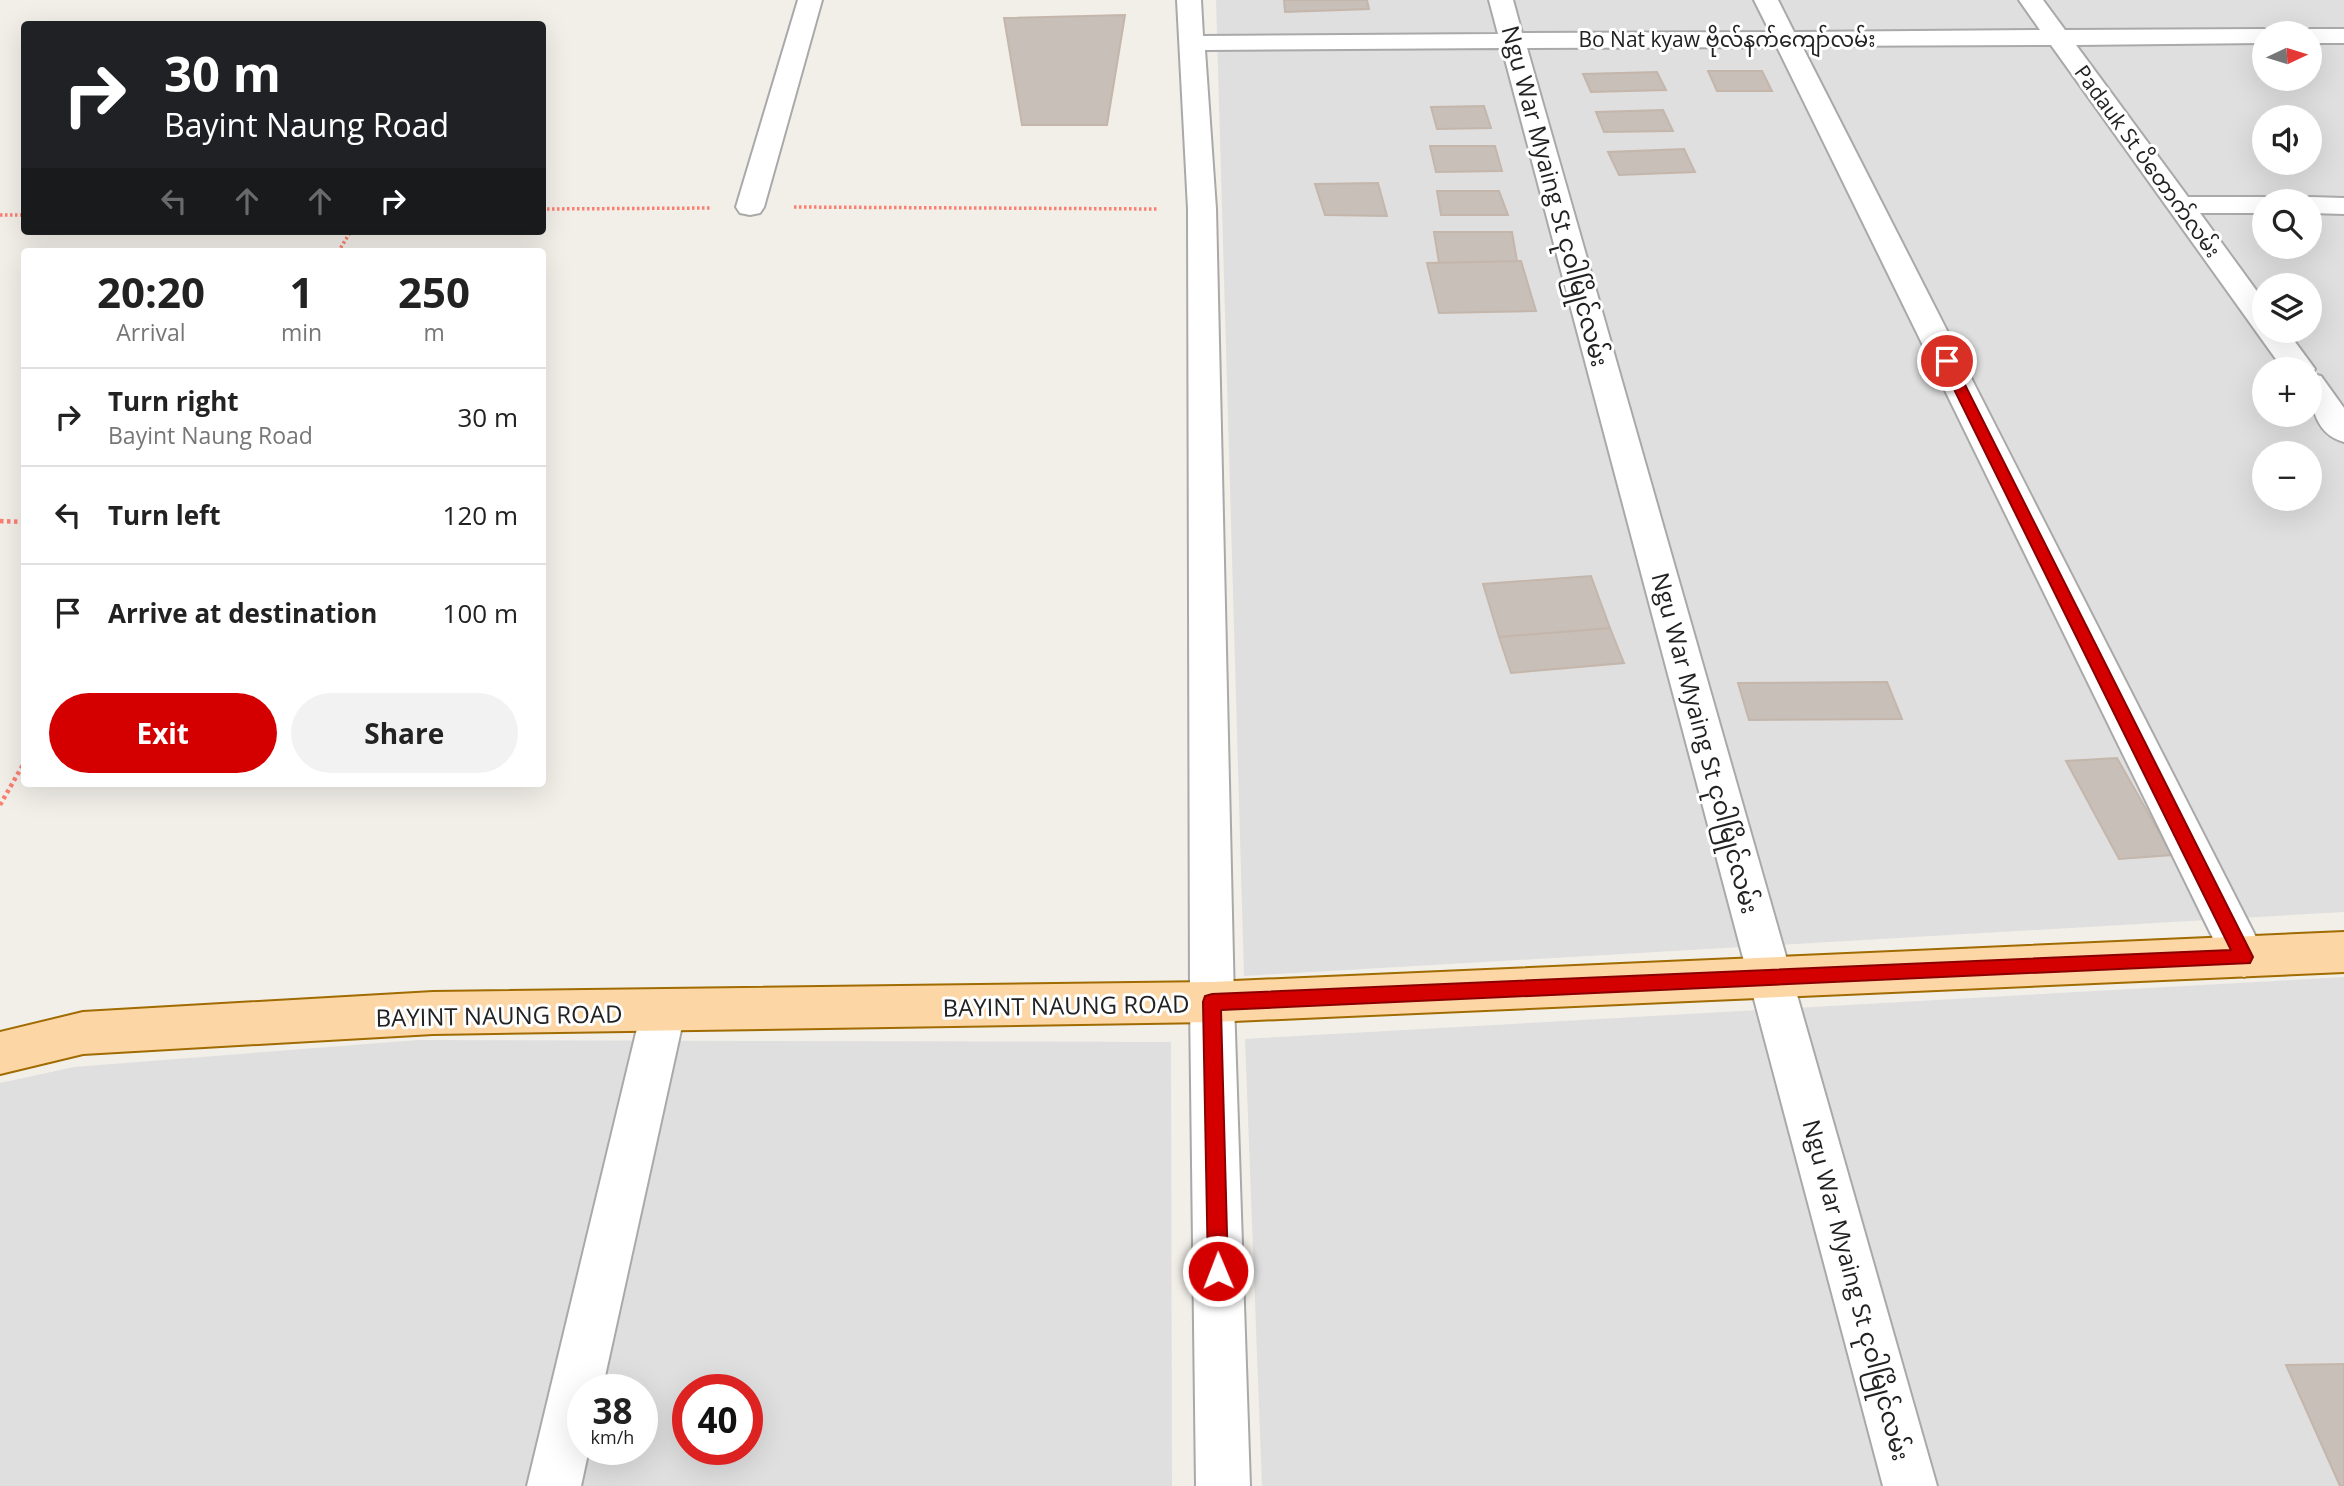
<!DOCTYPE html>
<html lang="en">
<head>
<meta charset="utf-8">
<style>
  :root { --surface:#fff; --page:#f2f2f2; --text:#222; --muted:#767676; --line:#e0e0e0; --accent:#d40000 }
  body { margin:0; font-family:"Open Sans","Noto Sans Myanmar",sans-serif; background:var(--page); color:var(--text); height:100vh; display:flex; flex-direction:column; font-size:26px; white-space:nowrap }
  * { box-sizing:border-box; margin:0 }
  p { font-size:23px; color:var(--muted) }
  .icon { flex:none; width:38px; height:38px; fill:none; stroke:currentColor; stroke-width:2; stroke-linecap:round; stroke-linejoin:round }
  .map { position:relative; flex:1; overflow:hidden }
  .details { position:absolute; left:21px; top:248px; width:525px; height:539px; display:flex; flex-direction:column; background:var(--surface); border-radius:7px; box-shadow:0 7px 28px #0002 }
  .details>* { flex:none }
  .hud { position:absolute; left:21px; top:21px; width:525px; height:214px; border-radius:7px; box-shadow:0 7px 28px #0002; background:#202124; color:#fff; overflow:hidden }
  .needle { width:46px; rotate:86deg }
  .fabs { position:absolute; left:2252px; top:21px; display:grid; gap:14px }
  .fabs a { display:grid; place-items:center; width:70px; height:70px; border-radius:50%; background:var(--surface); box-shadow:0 7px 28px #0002; font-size:35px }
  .speed { position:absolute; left:567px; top:1374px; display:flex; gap:14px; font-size:35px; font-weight:700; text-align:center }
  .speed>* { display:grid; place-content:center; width:91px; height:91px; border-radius:50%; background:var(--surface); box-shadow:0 7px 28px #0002; line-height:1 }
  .speed small { font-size:18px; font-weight:400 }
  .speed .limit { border:10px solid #d22; background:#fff; color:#111 }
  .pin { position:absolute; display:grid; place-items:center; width:60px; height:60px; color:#fff; margin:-30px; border:4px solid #fff; border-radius:50%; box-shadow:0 2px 7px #0007 }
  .me { position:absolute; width:77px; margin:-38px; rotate:359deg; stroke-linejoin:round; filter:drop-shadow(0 0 5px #0008) }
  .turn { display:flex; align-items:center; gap:24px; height:147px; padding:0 28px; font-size:32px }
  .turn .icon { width:91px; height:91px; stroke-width:2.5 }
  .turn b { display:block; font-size:49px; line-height:60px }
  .lanes { display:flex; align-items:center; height:66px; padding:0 28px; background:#0003; justify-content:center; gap:35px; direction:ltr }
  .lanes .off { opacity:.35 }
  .eta { display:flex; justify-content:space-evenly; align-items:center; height:119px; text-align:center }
  .eta b { font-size:42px; font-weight:700; line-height:49px }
  .action { display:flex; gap:14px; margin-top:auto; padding:14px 28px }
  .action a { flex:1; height:80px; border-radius:42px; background:var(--accent); color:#fff; font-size:28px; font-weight:700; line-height:80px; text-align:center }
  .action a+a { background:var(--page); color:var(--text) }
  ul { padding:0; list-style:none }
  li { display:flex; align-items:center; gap:21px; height:98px; padding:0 28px; border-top:2px solid var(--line) }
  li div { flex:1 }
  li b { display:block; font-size:26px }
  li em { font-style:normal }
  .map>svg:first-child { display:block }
  .residential { fill:#e0dfdf; fill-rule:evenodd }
  .building { fill:#c7bfb8; stroke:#c4b6ab; stroke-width:2 }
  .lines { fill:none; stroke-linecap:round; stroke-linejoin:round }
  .minor-casing { stroke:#a9a9a9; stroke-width:4 }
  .major-casing { stroke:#a06b00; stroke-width:4 }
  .path-far1 { stroke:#fa8072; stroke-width:3.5; stroke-dasharray:2.5 2.5; stroke-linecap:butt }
  .path { stroke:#fa8072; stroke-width:4.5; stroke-dasharray:3.5 3.5; stroke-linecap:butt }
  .minor { fill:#fff; fill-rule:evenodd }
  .major { fill:#fcd6a4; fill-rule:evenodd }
  .route { fill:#d40000; stroke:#8a0000; stroke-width:2 }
  .labels { text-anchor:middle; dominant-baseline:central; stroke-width:6; stroke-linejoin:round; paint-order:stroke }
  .far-street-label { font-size:21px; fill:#222; stroke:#fff }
  .street-label { font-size:24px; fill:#222; stroke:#fff }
</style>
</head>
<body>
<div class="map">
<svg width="2344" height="1486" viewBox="0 0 2344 1486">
  <rect width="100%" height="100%" fill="#f2efe9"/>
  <!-- residential -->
  <path class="residential" d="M1216,0H2344V912L1244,976ZM2264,33H2310V79H2264ZM2264,117H2310V163H2264ZM2264,201H2310V247H2264ZM2264,285H2310V331H2264ZM2264,369H2310V415H2264ZM2264,453H2310V499H2264Z
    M2344,977V1486H1262L1245,1039Z
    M418,1040L1171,1042L1172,1486H0V1083L74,1067ZM583,1390H642V1449H583ZM688,1390H747V1449H688Z"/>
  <!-- building -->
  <path class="building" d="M1284,0H1367L1369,9L1285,12Z
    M1125,15L1107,125H1022L1004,18Z
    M1708,71H1762L1772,91H1717Z
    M1657,72L1666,90L1591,92L1583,74Z
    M1484,106L1491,128L1437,129L1431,107Z
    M1663,110L1673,131L1604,132L1596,112Z
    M1430,146H1495L1502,171L1436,172Z
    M1684,149L1695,172L1619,175L1608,152Z
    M1378,183L1387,216L1325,215L1315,184Z
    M1437,191H1499L1508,215H1441Z
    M1434,232H1512L1517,261L1439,263Z
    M1521,261L1536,311L1439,313L1427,263Z
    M1591,576L1610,628L1499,637L1483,584Z
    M1610,628L1624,663L1511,673L1499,637Z
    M1887,682L1902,719L1749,720L1738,683Z
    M2117,758L2172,855L2119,859L2066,761Z
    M2344,1364V1486H2340L2286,1365Z"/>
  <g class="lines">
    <defs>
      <path id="minor" d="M798,0H822L764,207L760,213L750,215L740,213L736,207Z
        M1177,0H1201L1203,36L1498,34L1489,0H1513L1522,33L1770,32L1754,0H1778L1794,32L2040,30L2019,0H2043L2065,30L2264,29L2274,33H2264V43L2076,45L2188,197H2264L2275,201H2264V213H2200L2264,301V331H2287L2315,369L2312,374L2321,376L2344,408V442C2311,433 2310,398 2310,369H2283L2051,45L1802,46L2259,943L2265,957L2259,971L2244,977L2229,971L1777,47L1527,48L1937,1486H1883L1502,48L1205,50L1216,209L1234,1002L1250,1486H1196L1190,1002L1188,209Z
        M2310,29H2344V43H2310V33H2300Z
        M2310,197L2344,198V214L2310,213V201H2299Z
        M663,991L678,997L685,1012L602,1390H583V1449H589L581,1486H527L641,1012L648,997Z"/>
      <path id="major" d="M2344,932V972L1212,1022L433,1034L83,1054L0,1074V1032L83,1012L433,992L1212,982Z"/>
    </defs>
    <!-- minor casing -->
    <use href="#minor" class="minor-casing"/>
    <!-- major casing -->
    <use href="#major" class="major-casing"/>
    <!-- path-far1 -->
    <path class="path-far1" d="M794,207L1159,209
      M542,209L711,208
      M0,215H24
      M338,252L351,231"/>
    <!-- path -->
    <path class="path" d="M0,521L24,522
      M0,805L24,763"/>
    <!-- minor -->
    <use href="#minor" class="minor"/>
    <!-- major -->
    <use href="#major" class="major"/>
  </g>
  <!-- route -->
  <path class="route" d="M1947,357L1953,361L2250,951L2253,957L2250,963L1221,1010L1228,1271L1225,1278L1218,1281L1211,1278L1208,1271L1203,1002L1205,996L1212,994L2231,950L1940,361Z"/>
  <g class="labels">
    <!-- far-street labels -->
    <g class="far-street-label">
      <text x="1727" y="39">Bo Nat kyaw ဗိုလ်နက်ကျော်လမ်း</text>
      <text transform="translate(2148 161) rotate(54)">Padauk St ပိတောက်လမ်း</text>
    </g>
    <!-- street labels -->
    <g class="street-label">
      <text transform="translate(1556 196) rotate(75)">Ngu War Myaing St ငုဝါမြိုင်လမ်း</text>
      <text transform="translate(1706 743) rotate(75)">Ngu War Myaing St ငုဝါမြိုင်လမ်း</text>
      <text transform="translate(1066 1005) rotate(-1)">BAYINT NAUNG ROAD</text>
      <text transform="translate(499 1015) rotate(-1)">BAYINT NAUNG ROAD</text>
      <text transform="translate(1857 1290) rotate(75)">Ngu War Myaing St ငုဝါမြိုင်လမ်း</text>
    </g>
  </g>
</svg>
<div class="fabs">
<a><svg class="needle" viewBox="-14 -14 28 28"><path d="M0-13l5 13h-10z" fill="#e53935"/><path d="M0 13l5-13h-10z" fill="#767676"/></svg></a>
<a><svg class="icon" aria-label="sound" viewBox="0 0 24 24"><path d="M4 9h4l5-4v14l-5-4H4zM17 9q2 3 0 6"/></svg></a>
<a><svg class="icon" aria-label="search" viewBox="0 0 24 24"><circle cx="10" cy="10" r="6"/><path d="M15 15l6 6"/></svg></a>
<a><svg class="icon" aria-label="layers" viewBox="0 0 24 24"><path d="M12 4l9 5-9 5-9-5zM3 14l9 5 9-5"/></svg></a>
<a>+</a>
<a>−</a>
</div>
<div class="speed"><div>38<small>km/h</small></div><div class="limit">40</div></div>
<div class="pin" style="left:1947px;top:361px;background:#d93025"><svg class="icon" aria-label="arrive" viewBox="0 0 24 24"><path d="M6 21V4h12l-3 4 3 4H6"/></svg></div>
<svg class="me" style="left:1218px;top:1271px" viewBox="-20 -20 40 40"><circle r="17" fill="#d40000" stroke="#fff" stroke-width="3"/><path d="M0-11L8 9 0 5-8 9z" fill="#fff"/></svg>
<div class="hud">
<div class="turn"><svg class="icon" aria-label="right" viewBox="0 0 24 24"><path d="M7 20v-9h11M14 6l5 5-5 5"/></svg><div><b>30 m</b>Bayint Naung Road</div></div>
<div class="lanes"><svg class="icon off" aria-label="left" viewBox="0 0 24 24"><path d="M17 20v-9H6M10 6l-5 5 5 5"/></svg><svg class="icon off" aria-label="ahead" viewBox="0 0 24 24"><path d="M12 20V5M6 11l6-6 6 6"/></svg><svg class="icon off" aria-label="ahead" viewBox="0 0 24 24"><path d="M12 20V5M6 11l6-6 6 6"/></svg><svg class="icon" aria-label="right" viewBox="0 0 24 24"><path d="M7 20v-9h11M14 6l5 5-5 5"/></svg></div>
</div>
<section class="details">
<div class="eta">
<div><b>20:20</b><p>Arrival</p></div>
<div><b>1</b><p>min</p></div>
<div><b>250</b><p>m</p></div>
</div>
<ul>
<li><svg class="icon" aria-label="right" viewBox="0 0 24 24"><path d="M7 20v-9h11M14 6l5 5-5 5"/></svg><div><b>Turn right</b><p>Bayint Naung Road</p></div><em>30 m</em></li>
<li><svg class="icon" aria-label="left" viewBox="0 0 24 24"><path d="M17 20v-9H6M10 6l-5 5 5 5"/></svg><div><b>Turn left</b></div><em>120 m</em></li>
<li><svg class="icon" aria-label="arrive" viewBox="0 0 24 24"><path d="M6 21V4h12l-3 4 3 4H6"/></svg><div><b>Arrive at destination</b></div><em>100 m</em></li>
</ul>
<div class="action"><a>Exit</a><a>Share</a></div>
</section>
</div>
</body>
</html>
